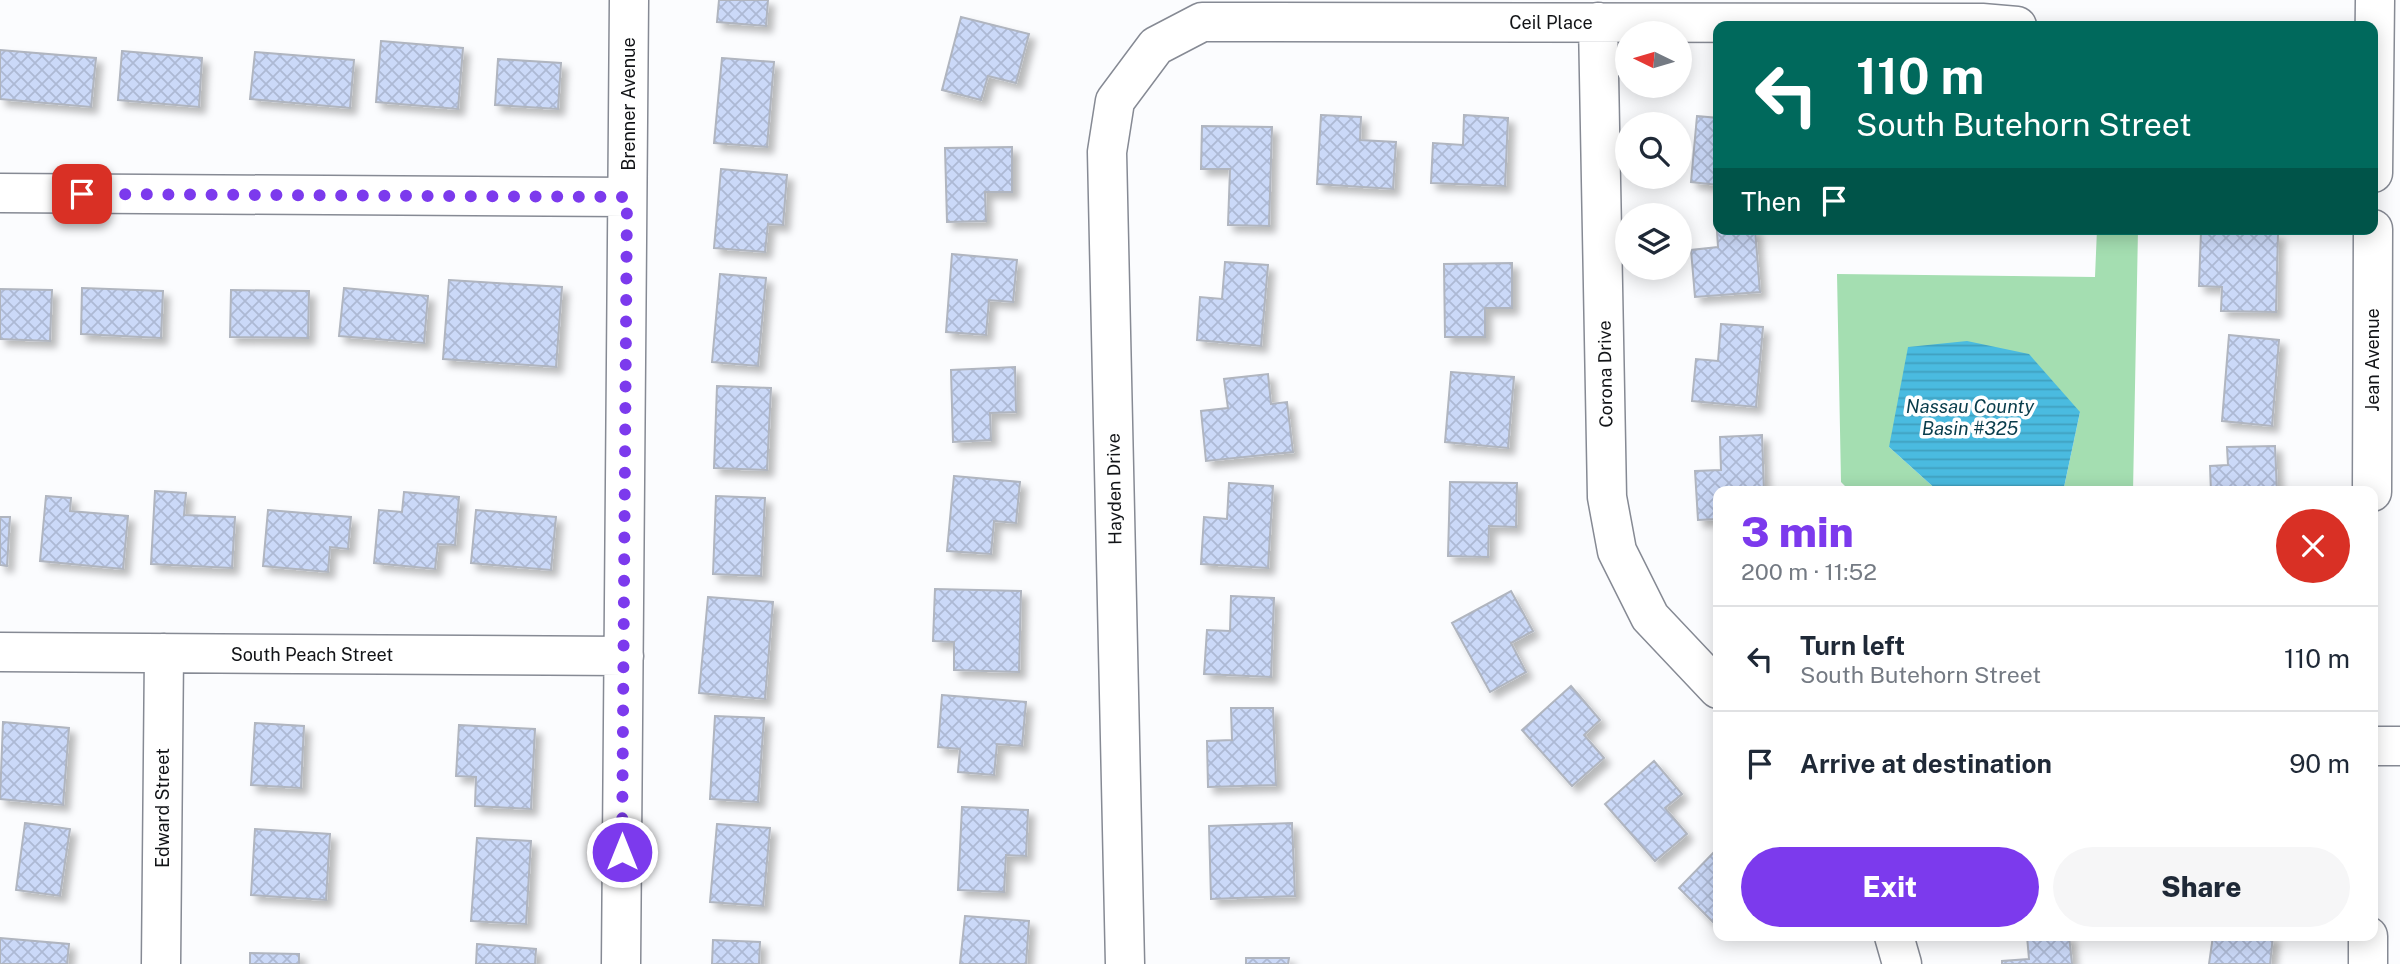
<!DOCTYPE html>
<html lang="en">
<head>
<meta charset="utf-8">
<style>
  :root { --surface:#fff; --page:#f6f6f7; --text:#1f2937; --muted:#747a83; --line:#e0e1e3; --accent:#7c3aed }
  body { margin:0; font-family:"Public Sans",sans-serif; background:var(--page); color:var(--text); height:100vh; display:flex; flex-direction:column; font-size:26px; white-space:nowrap }
  * { box-sizing:border-box; margin:0 }
  p { font-size:23px; color:var(--muted) }
  .icon { flex:none; width:38px; height:38px; fill:none; stroke:currentColor; stroke-width:2; stroke-linecap:round; stroke-linejoin:round }
  .map { position:relative; flex:1; overflow:hidden }
  .side { position:absolute; left:1713px; top:486px; width:665px; height:455px; display:flex; flex-direction:column; background:var(--surface); border-radius:14px; box-shadow:0 4px 18px #0003 }
  .side>* { flex:none }
  .banner { position:absolute; left:1713px; top:21px; width:665px; height:214px; border-radius:14px; box-shadow:0 4px 18px #0003; background:#00695c; color:#fff; overflow:hidden }
  .needle { width:46px; rotate:275deg }
  .controls { position:absolute; left:1615px; top:21px; display:grid; gap:14px }
  .controls a { display:grid; place-items:center; width:77px; height:77px; border-radius:50%; background:var(--surface); box-shadow:0 4px 18px #0003; font-size:35px }
  .pin { position:absolute; display:grid; place-items:center; width:60px; height:60px; color:#fff; margin:-30px; border-radius:14px; box-shadow:0 4px 10px #0006 }
  .me { position:absolute; width:77px; margin:-38px; rotate:0deg; stroke-linejoin:round; filter:drop-shadow(0 0 5px #0008) }
  .turn { display:flex; align-items:center; gap:24px; height:147px; padding:0 28px; font-size:32px }
  .turn .icon { width:91px; height:91px; stroke-width:2.5 }
  .turn b { display:block; font-size:49px; line-height:60px }
  .then { display:flex; align-items:center; height:66px; padding:0 28px; background:#0003; gap:14px; font-size:26px }
  .round { display:grid; place-items:center; flex:none; width:74px; height:74px; border-radius:37px; background:var(--page) }
  .summary { display:flex; align-items:center; justify-content:space-between; height:119px; padding:0 28px }
  h1 { font-size:42px; font-weight:800; line-height:52px; color:var(--accent) }
  .cta { display:flex; gap:14px; margin-top:auto; padding:14px 28px }
  .cta a { flex:1; height:80px; border-radius:42px; background:var(--accent); color:#fff; font-size:28px; font-weight:800; line-height:80px; text-align:center }
  .cta a+a { background:var(--page); color:var(--text) }
  ul { padding:0; list-style:none }
  li { display:flex; align-items:center; gap:21px; height:105px; padding:0 28px; border-top:2px solid var(--line) }
  li div { flex:1 }
  li b { display:block; font-size:26px }
  li em { font-style:normal }
  .map>svg:first-child { display:block }
  .grass { fill:#a4deb1 }
  .water { fill:url(#water-rules) }
  .building { fill:url(#building-cross-hatch); stroke:#b0b5bf; stroke-width:2; filter:url(#shadow) }
  .lines { fill:none; stroke-linecap:round; stroke-linejoin:round }
  .minor-casing { stroke:#868a94; stroke-width:41 }
  .minor { stroke:#fff; stroke-width:38 }
  .route { stroke:#7c3aed; stroke-width:12; stroke-dasharray:0 21.6 }
  .labels { text-anchor:middle; dominant-baseline:central; stroke-width:7; stroke-linejoin:round; paint-order:stroke }
  .street-label { font-size:18px; fill:#121417; stroke:#fff }
  .water-label { font-size:19px; font-style:italic; fill:#093d4c; stroke:#fff }
</style>
</head>
<body>
<div class="map">
<svg width="2400" height="964" viewBox="0 0 2400 964">
  <defs>
    <pattern id="water-rules" width="6" height="5" patternUnits="userSpaceOnUse" patternTransform="scale(1.75)"><rect width="6" height="5" fill="#4abbe0"/><path d="M0 2.5h6" fill="none" stroke="#40a0bf"/></pattern>
    <pattern id="building-cross-hatch" width="8" height="8" patternUnits="userSpaceOnUse" patternTransform="scale(1.75)"><rect width="8" height="8" fill="#cbd9f8"/><path d="M0 0l8 8M0 8l8-8" fill="none" stroke="#adb9d4"/></pattern>
    <filter id="shadow"><feDropShadow dx="6" dy="6" stdDeviation="3.5" flood-color="#0004"/></filter>
  </defs>
  <rect width="100%" height="100%" fill="#fbfcfe"/>
  <!-- grass -->
  <path class="grass" d="M2097,229H2138L2133,492H2063L2080,412L1889,447L1939,492H1851L1841,482L1837,274L2095,277Z"/>
  <!-- water -->
  <path class="water" d="M1967,341L2029,354L2080,412L2063,492H1939L1889,447L1908,347Z"/>
  <!-- building -->
  <path class="building" d="M719,0H768L766,26L717,22Z
    M961,17L1029,34L1016,83L988,76L981,100L942,90Z
    M381,41L463,48L458,109L376,102Z
    M0,50L96,58L91,107L0,99Z
    M122,51L202,58L199,107L118,100Z
    M255,52L354,60L350,108L250,99Z
    M722,58L774,62L767,147L714,143Z
    M498,59L561,63L558,109L495,105Z
    M1321,115L1361,117L1360,140L1396,142L1393,189L1317,184Z
    M1464,115L1508,118L1505,186L1431,183L1433,143L1463,145Z
    M1697,116L1718,118V185L1691,182Z
    M1202,126L1272,127L1269,226L1228,225L1230,169H1201Z
    M1012,147V192H985L986,221L947,222L945,148Z
    M721,169L787,175L783,225L768,224L765,252L714,248Z
    M1716,216H1718V229H1755L1760,292L1695,297L1691,250L1718,247Z
    M2201,231L2278,234L2276,312L2221,311L2222,287L2199,286Z
    M952,254L1017,260L1013,302L989,300L986,335L946,332Z
    M1225,262L1268,265L1261,346L1197,340L1200,297L1222,299Z
    M1512,263V308H1485V337H1445L1444,264Z
    M720,274L766,278L758,366L712,362Z
    M449,280L562,287L556,367L443,359Z
    M82,288L163,291L161,338L81,334Z
    M344,288L428,296L424,343L339,336Z
    M0,289L52,290L50,341L0,339Z
    M231,290L309,291L308,338L230,337Z
    M1721,324L1763,327L1756,407L1692,401L1696,359L1718,361Z
    M2229,335L2279,340L2272,426L2222,421Z
    M1015,367L1016,412L990,413L991,440L953,442L951,370Z
    M1451,372L1514,377L1508,448L1445,442Z
    M1268,374L1271,404L1287,402L1293,452L1206,461L1201,411L1228,408L1224,379Z
    M717,386L771,388L767,470L714,468Z
    M1762,435L1764,492H1718V519L1698,520L1695,471L1721,470L1720,437Z
    M2275,446L2277,492H2211L2210,466L2228,465L2227,447Z
    M954,476L1020,482L1016,523L994,521L991,554L947,551Z
    M1450,482L1517,483L1516,527L1489,526L1488,557L1448,556Z
    M1229,483L1273,486L1268,568L1201,564L1204,517L1227,519Z
    M155,491L186,493L184,515L235,517L232,568L151,564Z
    M404,492L459,497L455,545L438,544L435,569L374,563L379,510L402,512Z
    M46,496L71,498L70,511L128,516L123,569L40,561Z
    M716,496L765,498L761,576L713,574Z
    M268,510L351,517L348,549L330,547L328,572L263,566Z
    M476,510L556,517L551,570L471,563Z
    M0,517H10L7,566L0,565Z
    M935,589L1021,591L1019,672L954,670V642L933,641Z
    M1511,591L1533,631L1511,643L1526,672L1490,692L1452,623Z
    M1231,596L1274,598L1271,677L1204,674L1207,630L1230,631Z
    M708,597L773,602L765,699L699,693Z
    M1571,686L1600,720L1584,735L1604,758L1572,786L1522,730Z
    M942,695L1026,702L1022,746L997,744L994,775L958,772L960,749L938,747Z
    M1231,708H1273L1276,785L1208,787L1207,741L1232,740Z
    M715,716L764,718L758,802L710,799Z
    M3,722L69,728L63,805L0,799Z
    M255,723L304,726L301,788L251,785Z
    M459,725L535,729L531,809L475,806L476,777L456,776Z
    M1654,761L1682,794L1665,808L1687,834L1655,861L1605,804Z
    M962,807L1028,810L1026,856L1006,855L1004,892L958,890Z
    M25,823L70,829L60,896L16,890Z
    M1292,823L1295,896L1211,899L1209,826Z
    M717,824L770,828L763,906L710,902Z
    M255,829L330,834L326,900L251,895Z
    M477,838L531,841L526,924L471,921Z
    M1718,848V927L1679,888Z
    M965,916L1029,921L1026,964H960Z
    M2027,936H2069L2072,964H2002V961L2029,959Z
    M2213,936H2273L2270,964H2209Z
    M0,938L69,944L67,964H0Z
    M713,940L760,942L759,964H712Z
    M477,944L536,949L535,964H476Z
    M250,953L299,954V964H250Z
    M1246,958H1289L1288,964H1246Z"/>
  <g class="lines">
    <defs>
      <path id="minor" d="M1598,22L1607,497L1617,551L1650,617L1718,689
        M2373,173L2375,0
        M0,193L627,197
        M2372,492L2373,229
        M0,652L624,656
        M2373,746H2400
        M1894,936L1902,964
        M161,964L164,653
        M621,964L629,0
        M1125,964L1107,152L1115,101L1156,46L1202,22L1982,23L2017,26
        M2368,964V936"/>
    </defs>
    <!-- minor casing -->
    <use href="#minor" class="minor-casing"/>
    <!-- minor -->
    <use href="#minor" class="minor"/>
  </g>
  <g class="lines">
    <!-- route -->
    <path class="route" d="M82,194L627,197L622,852"/>
  </g>
  <g class="labels">
    <!-- street labels -->
    <g class="street-label">
      <text x="1551" y="22">Ceil Place</text>
      <text transform="translate(628 104) rotate(-90)">Brenner Avenue</text>
      <text transform="translate(2372 360) rotate(-90)">Jean Avenue</text>
      <text transform="translate(1605 374) rotate(-91)">Corona Drive</text>
      <text transform="translate(1114 489) rotate(-91)">Hayden Drive</text>
      <text x="312" y="654">South Peach Street</text>
      <text transform="translate(162 808) rotate(-90)">Edward Street</text>
    </g>
    <!-- water labels -->
    <g class="water-label">
      <text x="1970" y="406">Nassau County<tspan x="1970" dy="22">Basin #325</tspan></text>
    </g>
  </g>
</svg>
<div class="controls">
<a><svg class="needle" viewBox="-14 -14 28 28"><path d="M0-13l5 13h-10z" fill="#e53935"/><path d="M0 13l5-13h-10z" fill="#747a83"/></svg></a>
<a><svg class="icon" aria-label="search" viewBox="0 0 24 24"><circle cx="10" cy="10" r="6"/><path d="M15 15l6 6"/></svg></a>
<a><svg class="icon" aria-label="layers" viewBox="0 0 24 24"><path d="M12 4l9 5-9 5-9-5zM3 14l9 5 9-5"/></svg></a>
</div>
<div class="pin" style="left:82px;top:194px;background:#d93025"><svg class="icon" aria-label="arrive" viewBox="0 0 24 24"><path d="M6 21V4h12l-3 4 3 4H6"/></svg></div>
<svg class="me" style="left:622px;top:852px" viewBox="-20 -20 40 40"><circle r="17" fill="#7c3aed" stroke="#fff" stroke-width="3"/><path d="M0-11L8 9 0 5-8 9z" fill="#fff"/></svg>
<div class="banner">
<div class="turn"><svg class="icon" aria-label="left" viewBox="0 0 24 24"><path d="M17 20v-9H6M10 6l-5 5 5 5"/></svg><div><b>110 m</b>South Butehorn Street</div></div>
<div class="then">Then<svg class="icon" aria-label="arrive" viewBox="0 0 24 24"><path d="M6 21V4h12l-3 4 3 4H6"/></svg></div>
</div>
<section class="side">
<div class="summary"><div><h1>3 min</h1><p>200 m · 11:52</p></div><a class="round" style="background:#d93025;color:#fff"><svg class="icon" aria-label="close" viewBox="0 0 24 24"><path d="M6 6l12 12M18 6L6 18"/></svg></a></div>
<ul>
<li><svg class="icon" aria-label="left" viewBox="0 0 24 24"><path d="M17 20v-9H6M10 6l-5 5 5 5"/></svg><div><b>Turn left</b><p>South Butehorn Street</p></div><em>110 m</em></li>
<li><svg class="icon" aria-label="arrive" viewBox="0 0 24 24"><path d="M6 21V4h12l-3 4 3 4H6"/></svg><div><b>Arrive at destination</b></div><em>90 m</em></li>
</ul>
<div class="cta"><a>Exit</a><a>Share</a></div>
</section>
</div>
</body>
</html>
